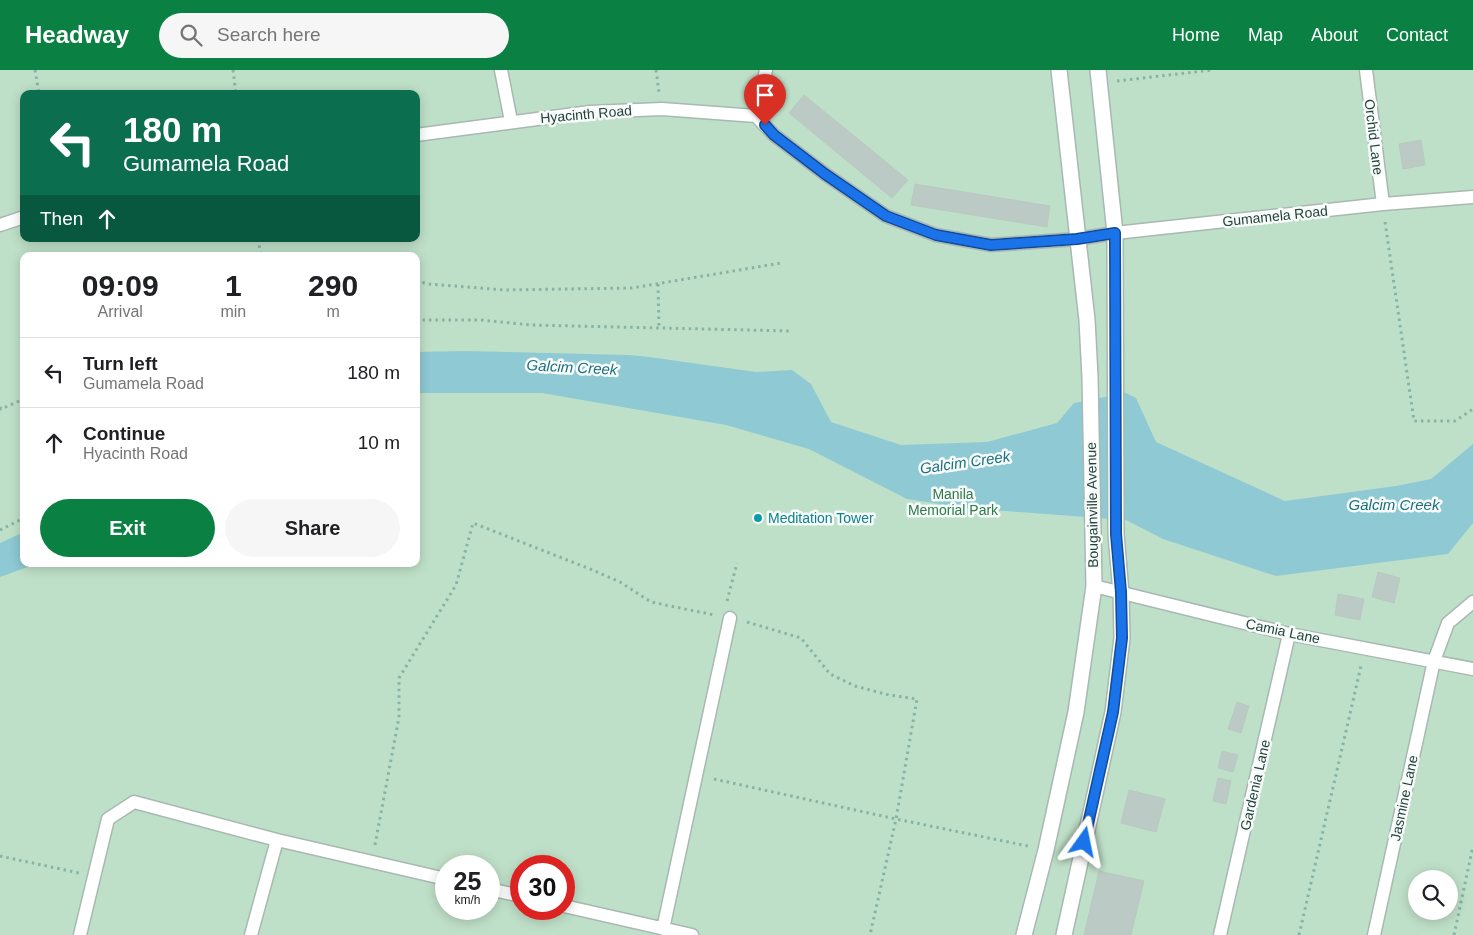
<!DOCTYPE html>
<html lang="en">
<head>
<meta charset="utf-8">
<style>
  :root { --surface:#fff; --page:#f6f6f6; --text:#202124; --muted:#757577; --line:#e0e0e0; --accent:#0b8043 }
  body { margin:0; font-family:Arial,sans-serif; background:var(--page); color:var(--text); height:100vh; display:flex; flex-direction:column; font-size:19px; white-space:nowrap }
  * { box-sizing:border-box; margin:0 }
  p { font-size:16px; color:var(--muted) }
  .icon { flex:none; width:28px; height:28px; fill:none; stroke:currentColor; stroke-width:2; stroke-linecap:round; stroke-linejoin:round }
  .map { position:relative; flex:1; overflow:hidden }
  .panel { position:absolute; left:20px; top:182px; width:400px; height:315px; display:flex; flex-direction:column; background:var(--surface); border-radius:10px; box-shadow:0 2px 12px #0003 }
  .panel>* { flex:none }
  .top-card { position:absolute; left:20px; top:20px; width:400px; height:152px; border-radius:10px; box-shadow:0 2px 12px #0003; background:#0b6e4f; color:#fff; overflow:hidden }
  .fabs { position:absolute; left:1408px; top:800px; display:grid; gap:10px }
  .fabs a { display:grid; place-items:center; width:50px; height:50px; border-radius:50%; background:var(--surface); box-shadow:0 2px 12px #0003; font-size:25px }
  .speed { position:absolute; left:435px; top:785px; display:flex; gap:10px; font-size:25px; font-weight:700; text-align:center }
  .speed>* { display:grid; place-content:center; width:65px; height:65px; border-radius:50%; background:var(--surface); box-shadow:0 2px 12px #0003; line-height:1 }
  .speed small { font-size:12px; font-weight:400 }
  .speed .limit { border:8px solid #d22; background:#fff; color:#111 }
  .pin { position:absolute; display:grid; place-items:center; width:42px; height:42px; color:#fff; margin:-51px -21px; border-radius:50% 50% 50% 0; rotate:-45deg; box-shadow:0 0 5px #0007 }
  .pin .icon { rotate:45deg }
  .me { position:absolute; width:55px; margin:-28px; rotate:12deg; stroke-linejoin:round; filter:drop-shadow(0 0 4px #0008) }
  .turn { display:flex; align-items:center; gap:18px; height:105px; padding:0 20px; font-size:22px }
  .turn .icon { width:65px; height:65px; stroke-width:2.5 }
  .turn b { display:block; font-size:35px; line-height:42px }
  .then { display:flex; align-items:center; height:48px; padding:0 20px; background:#0003; gap:10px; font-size:19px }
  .eta { display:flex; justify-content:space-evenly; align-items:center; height:85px; text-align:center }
  .eta b { font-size:30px; font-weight:700; line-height:35px }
  .cta { display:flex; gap:10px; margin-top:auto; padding:10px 20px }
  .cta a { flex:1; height:58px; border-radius:30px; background:var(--accent); color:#fff; font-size:20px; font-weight:700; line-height:58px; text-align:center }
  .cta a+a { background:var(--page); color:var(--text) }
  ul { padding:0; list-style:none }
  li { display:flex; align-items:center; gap:15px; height:70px; padding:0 20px; border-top:1px solid var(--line) }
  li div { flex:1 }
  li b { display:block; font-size:19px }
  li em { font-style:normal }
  header { display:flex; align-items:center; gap:30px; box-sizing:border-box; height:70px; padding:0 25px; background:var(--accent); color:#fff }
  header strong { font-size:24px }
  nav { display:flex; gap:28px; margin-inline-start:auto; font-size:18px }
  .search { width:350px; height:45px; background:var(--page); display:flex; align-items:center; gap:12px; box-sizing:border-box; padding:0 18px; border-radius:28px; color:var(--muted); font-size:19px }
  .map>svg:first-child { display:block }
  .green { fill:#bfe0c8; fill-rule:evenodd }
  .water { fill:#8ec9d4 }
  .building { fill:#bbcac4; stroke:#b8c9c2 }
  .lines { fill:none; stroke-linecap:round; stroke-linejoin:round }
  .lane-casing { stroke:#a8b8b2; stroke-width:15 }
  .street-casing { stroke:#a8b8b2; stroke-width:18 }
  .path { stroke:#86b3a5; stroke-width:3; stroke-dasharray:2.5 4; stroke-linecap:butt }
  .lane { stroke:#fff; stroke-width:12 }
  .street { stroke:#fff; stroke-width:15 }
  .route-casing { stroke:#114b97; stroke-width:12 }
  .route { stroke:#1a73e8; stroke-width:9 }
  .culture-dot { fill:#0f9aa8; stroke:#f7fbf9; stroke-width:2 }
  .labels { text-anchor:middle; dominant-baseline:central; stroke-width:5; stroke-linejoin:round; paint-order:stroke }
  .street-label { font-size:14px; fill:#24423a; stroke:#f7fbf9 }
  .park-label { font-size:14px; fill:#2d7a4b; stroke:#f7fbf9 }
  .culture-label { font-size:14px; fill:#0d838f; stroke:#f7fbf9; text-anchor:start }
  .water-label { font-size:15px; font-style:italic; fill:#1c6f80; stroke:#f7fbf9 }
</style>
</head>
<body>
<header>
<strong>Headway</strong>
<div class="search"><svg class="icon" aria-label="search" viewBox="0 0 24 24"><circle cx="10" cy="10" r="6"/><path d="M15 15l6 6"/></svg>Search here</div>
<nav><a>Home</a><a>Map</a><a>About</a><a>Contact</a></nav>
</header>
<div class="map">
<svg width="1473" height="865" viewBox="0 0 1473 865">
  <rect width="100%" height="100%" fill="#e6efeb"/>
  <!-- green -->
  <path class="green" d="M0,0H1473V865H0ZM24,24H416V169H24ZM24,186H416V494H24ZM446,796H489V839H446ZM521,796H564V839H521ZM1416,809H1449V841H1416Z"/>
  <!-- water -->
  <path class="water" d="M464,281L628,285L649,287L756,302L792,300L811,314L831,352L901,375L987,372L1057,353L1074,333L1126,323L1136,328L1156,372L1285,431L1396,416L1431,409L1473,374V453L1448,484L1276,506L1163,469L1126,450L966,438L907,429L809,379L726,355L542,323H416V282Z
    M24,462V494H36L0,507V473Z"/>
  <!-- building -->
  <path class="building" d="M804,25L908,110L892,128L789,43Z
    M1421,70L1425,95L1403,99L1399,74Z
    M915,114L1050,136L1047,157L911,135Z
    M1378,502L1400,508L1394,533L1372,527Z
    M1338,524L1364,529L1360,550L1335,545Z
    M1237,632L1249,636L1241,663L1228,659Z
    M1222,681L1238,685L1233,702L1218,698Z
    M1218,708L1231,711L1226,734L1213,731Z
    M1129,720L1165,729L1156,762L1121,753Z
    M1099,801L1144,811L1131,865H1084Z"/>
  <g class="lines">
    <defs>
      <path id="lane" d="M501,0L511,51
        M1366,0L1383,134
        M756,46L766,0
        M416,65L590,42L662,39L756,46L774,65L825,104L886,146L936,165L991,175L1077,169L1115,163L1383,134L1473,127
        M0,155L24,147
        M1094,516L1289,564L1473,599
        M489,819L521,826
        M564,836L692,865
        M663,859L730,548
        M80,865L108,749L134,732L277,770L446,809
        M251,865L277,770
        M1220,865L1289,564
        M1374,865L1434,591L1448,553L1473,532"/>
      <path id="street" d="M1024,865L1046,780L1076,642L1094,516L1090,307L1087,250L1059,0
        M1064,865L1113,642L1122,568L1121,523L1116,464L1115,163L1098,0"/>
    </defs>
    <!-- lane casing -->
    <use href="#lane" class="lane-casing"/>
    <!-- street casing -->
    <use href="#street" class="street-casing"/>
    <!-- path -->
    <path class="path" d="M35,0L39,24
      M233,0L236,24
      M656,0L659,22
      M1117,11L1213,0
      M1385,152L1414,351H1455L1473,339
      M258,169L261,186
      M416,211L429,214L504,220L632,218L781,193
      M658,214L659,258
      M416,250H481L531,255L791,261
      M0,337L1,339L24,329
      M0,460L24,448
      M727,531L737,493
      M747,552L801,568L830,604L855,616L889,625L917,629L896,749L870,865
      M714,709L896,749L1028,776
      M375,775L399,647V608L456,515L473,453L590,499L620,512L651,532L714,545
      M0,786L79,803
      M1299,865L1361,596
      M1454,865L1473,776"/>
    <!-- lane -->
    <use href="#lane" class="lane"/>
    <!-- street -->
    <use href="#street" class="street"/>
  </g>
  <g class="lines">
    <defs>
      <path id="route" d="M765,55L774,65L825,104L886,146L936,165L991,175L1077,169L1115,163L1116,464L1121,522L1122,568L1113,642L1084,772"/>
    </defs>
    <!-- route casing -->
    <use href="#route" class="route-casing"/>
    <!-- route -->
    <use href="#route" class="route"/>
  </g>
  <!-- markers -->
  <circle class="culture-dot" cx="758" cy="448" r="5"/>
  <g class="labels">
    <!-- street labels -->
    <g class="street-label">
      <text transform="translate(586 44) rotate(-5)">Hyacinth Road</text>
      <text transform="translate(1374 67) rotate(83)">Orchid Lane</text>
      <text transform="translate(1275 146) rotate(-6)">Gumamela Road</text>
      <text transform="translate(1092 435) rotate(-91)">Bougainville Avenue</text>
      <text transform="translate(1283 561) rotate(12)">Camia Lane</text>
      <text transform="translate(1255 715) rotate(-77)">Gardenia Lane</text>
      <text transform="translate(1404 728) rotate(-78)">Jasmine Lane</text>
    </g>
    <!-- park labels -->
    <g class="park-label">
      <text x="953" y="424">Manila<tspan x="953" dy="16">Memorial Park</tspan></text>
    </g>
    <!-- culture labels -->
    <g class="culture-label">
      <text x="768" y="448">Meditation Tower</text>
    </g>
    <!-- water labels -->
    <g class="water-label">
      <text transform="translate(572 297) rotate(3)">Galcim Creek</text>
      <text transform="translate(965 392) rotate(-8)">Galcim Creek</text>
      <text x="1394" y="434">Galcim Creek</text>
    </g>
  </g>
</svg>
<div class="fabs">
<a><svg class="icon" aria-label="search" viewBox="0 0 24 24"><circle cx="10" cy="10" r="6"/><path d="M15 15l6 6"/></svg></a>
</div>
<div class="speed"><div>25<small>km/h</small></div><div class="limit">30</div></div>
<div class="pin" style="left:765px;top:55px;background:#d93025"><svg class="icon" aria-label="arrive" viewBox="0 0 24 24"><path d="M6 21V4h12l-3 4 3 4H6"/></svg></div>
<svg class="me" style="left:1084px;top:772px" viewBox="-20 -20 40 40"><path d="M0-17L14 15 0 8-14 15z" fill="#1a73e8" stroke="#fff" stroke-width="4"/></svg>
<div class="top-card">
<div class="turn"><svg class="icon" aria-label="left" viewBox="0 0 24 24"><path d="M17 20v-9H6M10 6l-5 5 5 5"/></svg><div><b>180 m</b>Gumamela Road</div></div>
<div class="then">Then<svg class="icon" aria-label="ahead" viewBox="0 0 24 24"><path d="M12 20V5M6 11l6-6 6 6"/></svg></div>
</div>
<section class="panel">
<div class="eta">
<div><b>09:09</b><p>Arrival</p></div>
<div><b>1</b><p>min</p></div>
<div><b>290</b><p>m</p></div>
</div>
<ul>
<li><svg class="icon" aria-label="left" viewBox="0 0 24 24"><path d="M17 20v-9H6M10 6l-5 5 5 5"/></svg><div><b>Turn left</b><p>Gumamela Road</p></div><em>180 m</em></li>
<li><svg class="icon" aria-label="ahead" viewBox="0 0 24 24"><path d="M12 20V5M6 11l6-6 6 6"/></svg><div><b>Continue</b><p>Hyacinth Road</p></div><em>10 m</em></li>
</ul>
<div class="cta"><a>Exit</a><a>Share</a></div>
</section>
</div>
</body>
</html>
